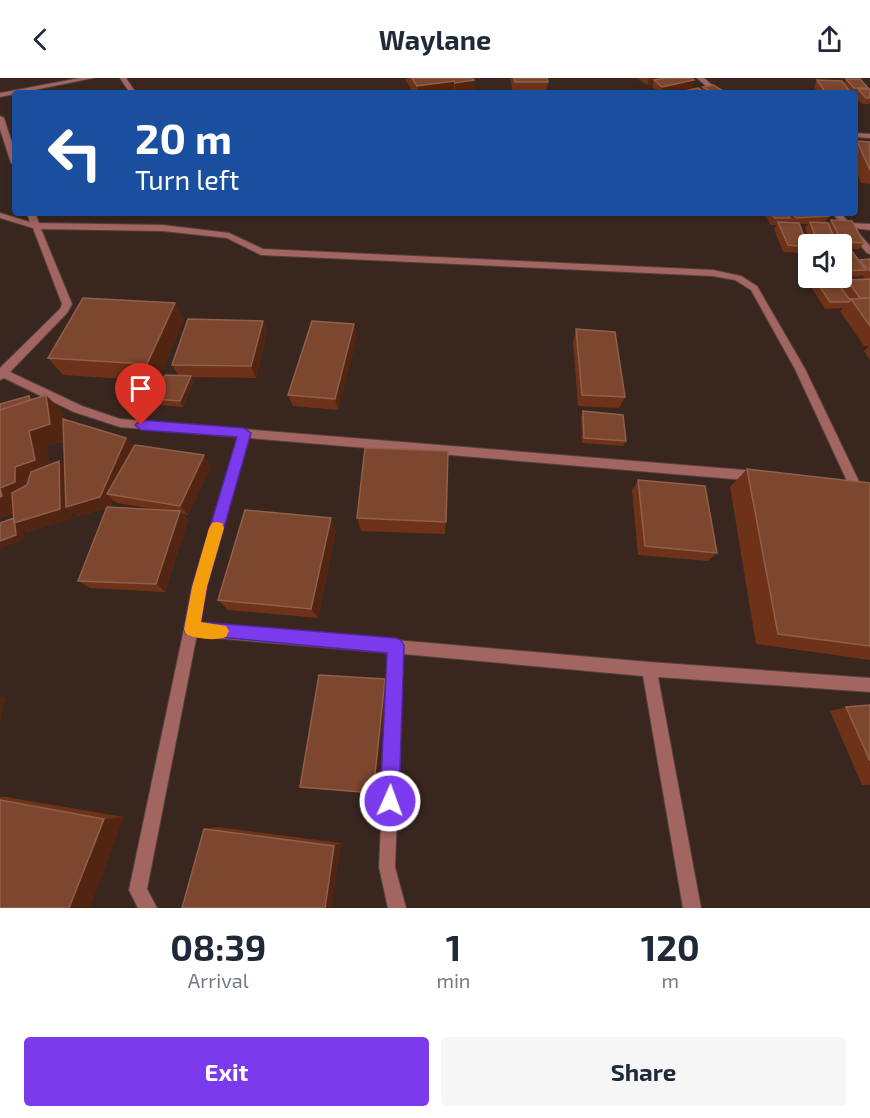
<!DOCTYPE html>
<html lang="en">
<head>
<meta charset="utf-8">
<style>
  :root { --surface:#fff; --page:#f6f6f7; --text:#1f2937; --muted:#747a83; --accent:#7c3aed }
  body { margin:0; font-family:"Exo 2",sans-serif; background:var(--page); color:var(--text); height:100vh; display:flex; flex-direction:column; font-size:22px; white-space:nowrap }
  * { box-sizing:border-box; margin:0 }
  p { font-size:20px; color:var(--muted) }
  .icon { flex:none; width:33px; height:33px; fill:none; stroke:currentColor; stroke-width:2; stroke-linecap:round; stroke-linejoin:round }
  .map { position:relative; height:830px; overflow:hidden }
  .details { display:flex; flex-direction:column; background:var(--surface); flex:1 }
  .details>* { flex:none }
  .banner { position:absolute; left:12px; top:12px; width:846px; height:126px; border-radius:6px; box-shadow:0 3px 9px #0003; background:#1a4fa0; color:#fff; overflow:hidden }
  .tools { position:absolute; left:798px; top:156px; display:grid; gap:12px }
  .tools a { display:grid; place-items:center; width:54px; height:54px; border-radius:6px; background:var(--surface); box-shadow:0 3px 9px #0003; font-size:30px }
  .pin { position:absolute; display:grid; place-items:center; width:51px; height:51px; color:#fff; margin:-62px -26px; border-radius:50% 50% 50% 0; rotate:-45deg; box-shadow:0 0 6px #0007 }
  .pin .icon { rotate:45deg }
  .me { position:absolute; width:66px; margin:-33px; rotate:2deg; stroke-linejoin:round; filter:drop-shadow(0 0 4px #0008) }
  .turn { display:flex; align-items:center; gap:21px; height:126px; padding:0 24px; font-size:27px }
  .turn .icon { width:78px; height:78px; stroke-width:2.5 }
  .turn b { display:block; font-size:42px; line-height:51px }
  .eta { display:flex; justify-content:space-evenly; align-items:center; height:102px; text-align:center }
  .eta b { font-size:36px; font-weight:700; line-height:42px }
  .button { display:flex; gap:12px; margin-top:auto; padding:12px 24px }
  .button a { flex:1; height:69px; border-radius:6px; background:var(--accent); color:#fff; font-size:24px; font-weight:700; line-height:69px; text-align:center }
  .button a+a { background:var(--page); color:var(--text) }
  header { display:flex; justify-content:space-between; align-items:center; height:78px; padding:0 24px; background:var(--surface); font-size:27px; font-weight:700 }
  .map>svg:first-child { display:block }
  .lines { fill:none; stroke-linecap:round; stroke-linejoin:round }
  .lane-casing { stroke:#54423b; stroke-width:2 }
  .street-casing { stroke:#54423b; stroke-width:2 }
  .lane { fill:#a36561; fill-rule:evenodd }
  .street { fill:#a36561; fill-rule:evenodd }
  .wall { fill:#6e3219; fill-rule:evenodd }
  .shaded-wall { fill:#522512 }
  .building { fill:#7c462f; stroke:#90604c; stroke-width:1.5 }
  .route { fill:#7c3aed; stroke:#51269a; stroke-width:1.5 }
  .slow { fill:#f59e0b }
</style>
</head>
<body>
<header><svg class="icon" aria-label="back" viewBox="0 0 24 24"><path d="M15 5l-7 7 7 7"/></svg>Waylane<svg class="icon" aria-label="share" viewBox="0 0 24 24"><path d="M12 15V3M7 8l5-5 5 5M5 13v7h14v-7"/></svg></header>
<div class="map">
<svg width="870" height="830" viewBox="0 0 870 830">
  <rect width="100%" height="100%" fill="#39261f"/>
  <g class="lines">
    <defs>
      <path id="lane" d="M191,544L196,546L198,551L147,811L157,830H138L129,812L184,551L186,546Z"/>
      <path id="street" d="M80,0H93L0,19V15Z
        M120,0H126L136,15H130Z
        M697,0H704L721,15H714Z
        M0,38L4,40L15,74V87L11,85L0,51Z
        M855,55L870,56V60L855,59Z
        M0,135L30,144L27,135H35L39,145L163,147L229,155L263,171L713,192L741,198L757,208L805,291L865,416L863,420L859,421L855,420L795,291L751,212L735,202L713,198L261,177L227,160L163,153L41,151L72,226L67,235L10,294L82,328L120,341L757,393L761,394L763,398L761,402L757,403L249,360L206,509L199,545L649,584L870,600V614L658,599L701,830H683L643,598L403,576L395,789L406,830H388L379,789L389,575L191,558L186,556L184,551L192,509L238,359L120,349L74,334L4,300L0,302V290L60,231L62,226L33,150L0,140Z
        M832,135H841L849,145L870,146V152L854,150L870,168V176L867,175Z"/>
    </defs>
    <!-- lane casing -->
    <use href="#lane" class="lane-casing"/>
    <!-- street casing -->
    <use href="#street" class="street-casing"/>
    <!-- lane -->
    <use href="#lane" class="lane"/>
    <!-- street -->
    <use href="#street" class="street"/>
  </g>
  <!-- wall -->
  <path class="wall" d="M406,0H472L474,2L473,15H414L406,3Z
    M510,0H547L548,4L546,15H513Z
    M639,0H691L694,2L692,9L660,15L652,9L653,6L647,7L638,1Z
    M846,1L868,10V11H870V26H862L855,19V15H818L814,9L817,2L844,5Z
    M703,9L723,13L722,15H680V14L702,12Z
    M857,63L870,64V106L861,105L855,90V66Z
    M763,135H826L829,138L825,145H828L831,142L864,165L859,171H850L859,183L870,181V282L864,273L869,268H864L840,233L843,230L825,231L808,204L811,200H834L850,222V221L841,209L847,202L866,201L862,197L860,198L838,200H842V166H811L805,150L808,146H799L808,169L804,175L783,174L774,151L777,147H771Z
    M175,225L184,242L158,303L63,297L48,280Z
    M263,243L267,255L256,300L191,299L194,304L183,329L158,327L154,321L178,297L172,287Z
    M576,251L625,319L619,330L578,328L573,264Z
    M357,258L338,332L293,328L288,317Z
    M33,321L62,333L64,344L126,360L134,368L211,388L188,437L183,436L188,442L165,514L90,510L78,503L107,430L78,438L72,434V440L28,454L22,450L24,461L0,470V445L14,440V435L0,440V326ZM64,363L65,389L50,386L46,368ZM113,422L117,425L154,431L109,429H110Z
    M583,333L626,363L623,368L582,365L581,339Z
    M448,373L445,456L361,453L357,440Z
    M747,391L870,405V582L756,566L730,409Z
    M638,402L717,475L708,483L638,477L632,412Z
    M336,452L318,540L228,532L218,522Z
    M870,627V707H862L830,633L846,629Z
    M0,719H6L124,739L0,830Z
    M218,749L341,765L331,830L204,751Z"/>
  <!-- shaded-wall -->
  <path class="shaded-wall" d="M652,0H679L654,2L653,6L647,7L649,1Z
    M474,2L473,15H455V5Z
    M694,2L692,9L660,15L662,9Z
    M454,3V15H418L417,8Z
    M175,225L184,242L158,303L147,286Z
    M263,243L267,255L256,300L251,288Z
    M354,246L357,258L338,332L335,321Z
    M191,298L194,304L183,329L180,323Z
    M46,317L62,333L66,362L46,368L52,396L21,432L0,440V410L15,389L29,353Z
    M126,360L136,371L107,416L113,422L110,429L78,438L72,434V440L28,454L22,450L24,461L0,470V463L15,446L59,383L70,393Z
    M204,377L211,388L188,437L180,428Z
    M180,433L188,442L165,514L156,506Z
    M331,440L336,452L318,540L311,531Z
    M385,601L387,606L375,715H373Z
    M0,618L6,620L0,643Z
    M124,739L90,830H69L104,741Z
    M341,765L331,830H325L334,768Z"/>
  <!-- building -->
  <path class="building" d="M412,0H472L474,2L455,5L454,3L417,8Z
    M514,0H547L548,4H515Z
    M665,0H691L694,2L662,9L654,2Z
    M846,1H860L868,10H854Z
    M817,2L842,3L851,15H826Z
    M713,7L723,13L713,15L703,9Z
    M698,10L706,15H682L680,14Z
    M858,11H870V20H866Z
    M857,63L870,64V92Z
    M771,135H786L790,140H775Z
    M792,135H826L829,138L796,140Z
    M831,142L852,143L864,165L842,164Z
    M778,144L799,145L808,169L788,167Z
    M810,144L828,145L837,166H818Z
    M848,168L866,192L843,193L842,191V169Z
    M870,181V193L859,182Z
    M814,200H834L850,222L849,224H830Z
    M870,201V220H860L847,202Z
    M83,220L175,225L147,286L48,280Z
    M870,220V248L851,221Z
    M188,241L263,243L251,288L172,287Z
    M312,243L354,246L335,321L288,317Z
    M576,251L615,254L625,319L582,317Z
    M165,297L191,298L180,323L154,321Z
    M46,317L50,346L29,353L35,382L15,389V404L0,410L2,418L0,419V332Z
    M29,318L30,322L0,332V326Z
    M583,333L623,337L626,363L584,360Z
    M63,341L126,360L100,419L66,429Z
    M135,367L204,377L180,428L107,416Z
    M365,370L448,373L446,444L357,440Z
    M59,383L60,431L14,445L12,415L27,407L31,394Z
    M747,391L870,405V568L778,556Z
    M638,402L705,408L717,475L645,468Z
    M107,429L180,433L156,506L78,503Z
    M245,432L331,440L311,531L218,522Z
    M14,440L16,457L0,463V445Z
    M319,597L385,601L373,715L300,709Z
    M870,627V683L846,629Z
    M0,722L104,741L69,830H0Z
    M204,751L334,768L325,830H182Z"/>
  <!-- route -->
  <path class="route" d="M141,342L244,350L251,355L207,509L201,544L396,560L401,562L404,568L399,723L396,729L390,732L383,729L380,723L387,575L186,556L184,551L192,509L237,359L141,352L135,347Z"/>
  <!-- slow -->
  <path class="slow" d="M217,444L222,445L224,450L207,509L201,544L226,548L229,553L226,559C216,563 196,561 186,556L184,551L192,509L209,450L212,445Z"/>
</svg>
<div class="tools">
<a><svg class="icon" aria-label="sound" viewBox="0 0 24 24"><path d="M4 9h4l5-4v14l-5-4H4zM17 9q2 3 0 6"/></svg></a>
</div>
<div class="pin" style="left:141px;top:347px;background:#d93025"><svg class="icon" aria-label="arrive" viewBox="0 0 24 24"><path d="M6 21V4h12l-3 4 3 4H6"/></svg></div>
<svg class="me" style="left:390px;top:723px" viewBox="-20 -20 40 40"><circle r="17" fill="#7c3aed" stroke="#fff" stroke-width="3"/><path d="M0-11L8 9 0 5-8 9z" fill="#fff"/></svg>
<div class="banner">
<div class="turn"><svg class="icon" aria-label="left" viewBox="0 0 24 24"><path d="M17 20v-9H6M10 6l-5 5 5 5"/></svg><div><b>20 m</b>Turn left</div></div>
</div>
</div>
<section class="details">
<div class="eta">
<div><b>08:39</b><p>Arrival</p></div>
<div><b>1</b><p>min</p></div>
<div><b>120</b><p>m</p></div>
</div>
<div class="button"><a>Exit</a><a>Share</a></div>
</section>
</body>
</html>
